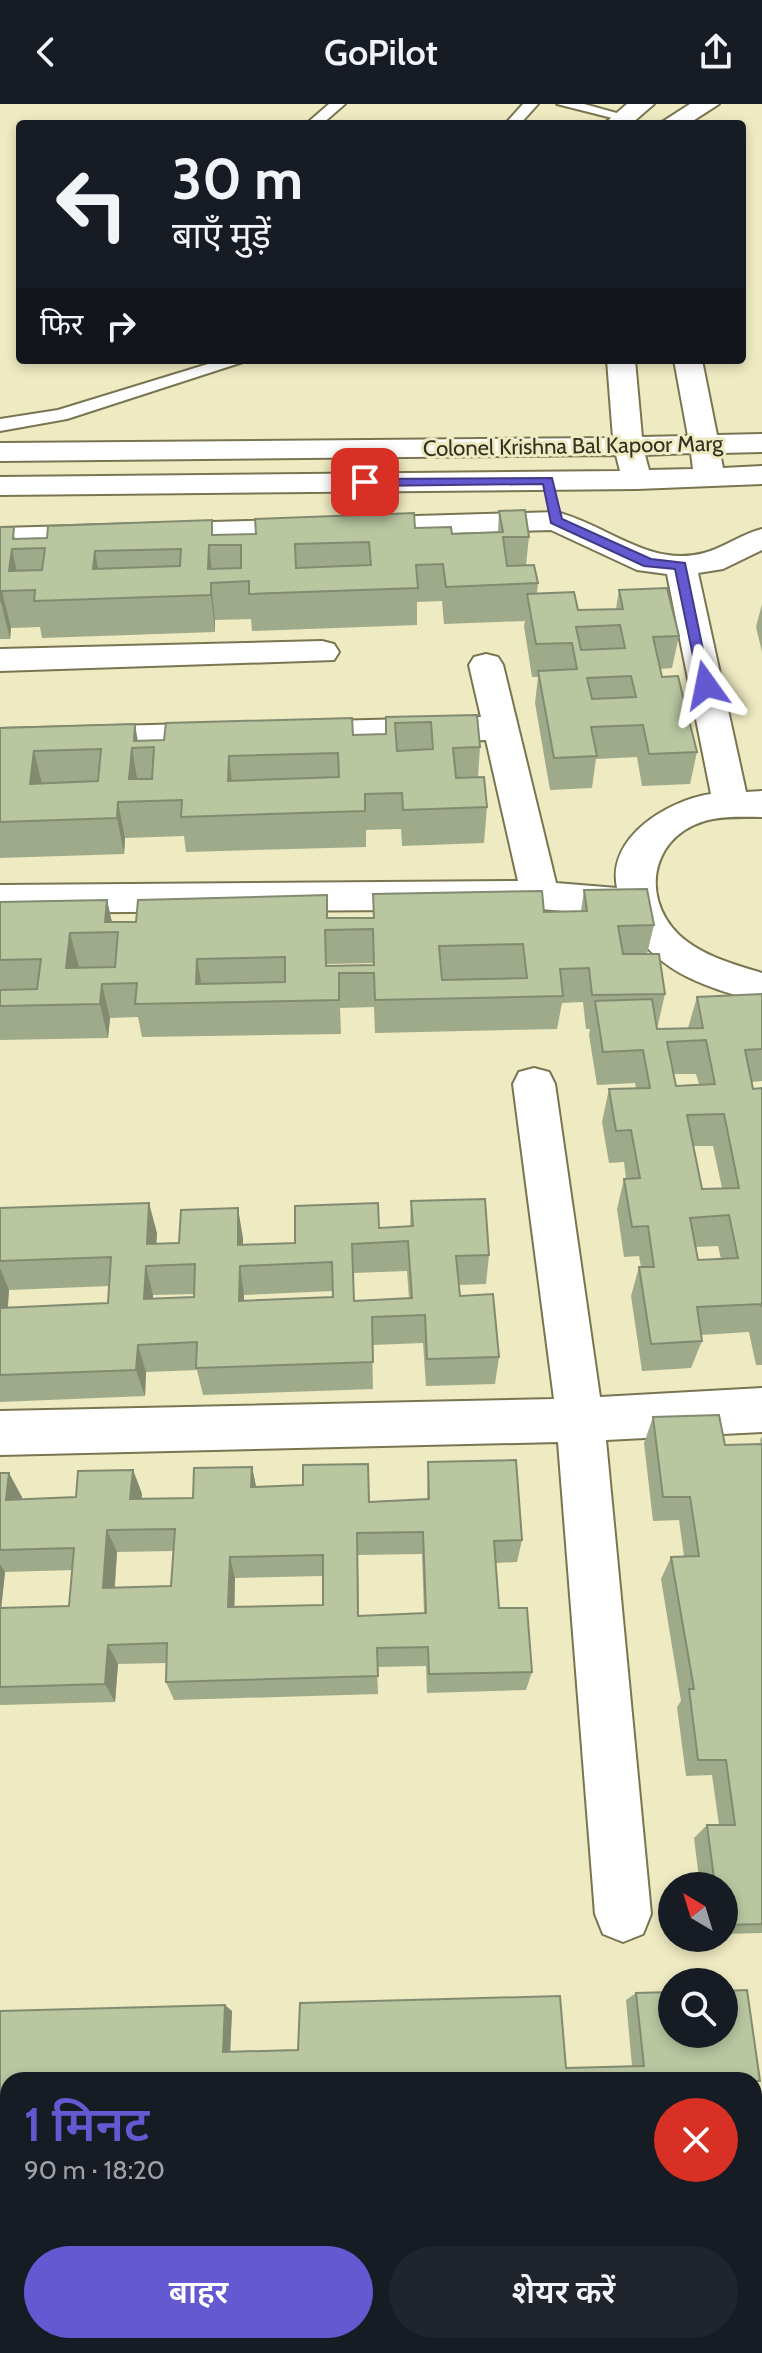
<!DOCTYPE html>
<html lang="hi">
<head>
<meta charset="utf-8">
<style>
  :root { --surface:#171b24; --page:#20242c; --text:#f1f3f6; --muted:#9ea1a6; --accent:#6559d2 }
  body { margin:0; font-family:Cabin,"Noto Sans Devanagari",sans-serif; background:var(--page); color:var(--text); height:100vh; display:flex; flex-direction:column; font-size:30px; white-space:nowrap }
  * { box-sizing:border-box; margin:0 }
  p { font-size:26px; color:var(--muted) }
  .icon { flex:none; width:44px; height:44px; fill:none; stroke:currentColor; stroke-width:2; stroke-linecap:round; stroke-linejoin:round }
  .map { position:relative; flex:1; overflow:hidden }
  .panel { position:absolute; left:0px; top:1968px; width:762px; height:282px; display:flex; flex-direction:column; background:var(--surface); border-radius:24px 24px 0 0; box-shadow:0 4px 12px #0003 }
  .panel>* { flex:none }
  .top-card { position:absolute; left:16px; top:16px; width:730px; height:244px; border-radius:8px; box-shadow:0 4px 12px #0003; background:#171b24; color:var(--text); overflow:hidden }
  .needle { width:52px; rotate:322deg }
  .buttons { position:absolute; left:658px; top:1768px; display:grid; gap:16px }
  .buttons a { display:grid; place-items:center; width:80px; height:80px; border-radius:50%; background:var(--surface); box-shadow:0 4px 12px #0003; font-size:40px }
  .pin { position:absolute; display:grid; place-items:center; width:68px; height:68px; color:#fff; margin:-34px; border-radius:16px; box-shadow:0 4px 12px #0006 }
  .me { position:absolute; width:88px; margin:-44px; rotate:348deg; stroke-linejoin:round; filter:drop-shadow(0 0 6px #0008) }
  .turn { display:flex; align-items:center; gap:28px; height:168px; padding:0 24px; font-size:36px }
  .turn .icon { width:104px; height:104px; stroke-width:2.5 }
  .turn b { display:block; font-size:56px; line-height:68px }
  .then { display:flex; align-items:center; height:76px; padding:0 24px; background:#0003; gap:16px; font-size:30px }
  .round { display:grid; place-items:center; flex:none; width:84px; height:84px; border-radius:42px; background:var(--page) }
  .head { display:flex; align-items:center; justify-content:space-between; height:136px; padding:0 24px }
  h1 { font-size:48px; font-weight:600; line-height:60px; color:var(--accent) }
  .primary-button { display:flex; gap:16px; margin-top:auto; padding:16px 24px }
  .primary-button a { flex:1; height:92px; border-radius:48px; background:var(--accent); color:#fff; font-size:32px; font-weight:600; line-height:92px; text-align:center }
  .primary-button a+a { background:var(--page); color:var(--text) }
  header { display:flex; justify-content:space-between; align-items:center; height:104px; padding:0 24px; background:var(--surface); font-size:36px; font-weight:600 }
  .map>svg:first-child { display:block }
  .lines { fill:none; stroke-linecap:round; stroke-linejoin:round }
  .service-casing { stroke:#797551; stroke-width:4 }
  .minor-casing { stroke:#797551; stroke-width:4 }
  .tertiary-casing { stroke:#797551; stroke-width:4 }
  .service { fill:#fff; fill-rule:evenodd }
  .minor { fill:#fff; fill-rule:evenodd }
  .tertiary { fill:#fff; fill-rule:evenodd }
  .wall { fill:#9faa8a; fill-rule:evenodd }
  .shaded-wall { fill:#828b70 }
  .building { fill:#b9c6a0; stroke:#828b70; stroke-width:2; fill-rule:evenodd }
  .route { fill:#6559d2; stroke:#423a88; stroke-width:2 }
  .labels { text-anchor:middle; dominant-baseline:central; stroke-width:6; stroke-linejoin:round; paint-order:stroke }
  .far-street-label { font-size:22px; fill:#333121; stroke:#eeeac2 }
</style>
</head>
<body>
<header><svg class="icon" aria-label="back" viewBox="0 0 24 24"><path d="M15 5l-7 7 7 7"/></svg>GoPilot<svg class="icon" aria-label="share" viewBox="0 0 24 24"><path d="M12 15V3M7 8l5-5 5 5M5 13v7h14v-7"/></svg></header>
<div class="map">
<svg width="762" height="2249" viewBox="0 0 762 2249">
  <rect width="100%" height="100%" fill="#eeeac2"/>
  <g class="lines">
    <defs>
      <path id="service" d="M329,0H345L322,20H306Z
        M523,0H538L520,20H505Z
        M557,0H584L631,13L624,17Z
        M221,256H249L67,315L0,327V315L58,306Z"/>
      <path id="minor" d="M556,408C606,420 650,464 704,449C724,444 741,430 762,425V446L723,465L698,469L746,688L762,687V713C746,713 729,712 713,715C654,726 637,790 679,831C702,852 733,860 762,869V899C702,881 657,870 624,812L540,805L0,809V781L518,777L486,636L294,642L282,638L277,630L282,622L294,618L481,613L469,561L474,553L486,550L498,553L503,561L556,779L617,784C606,733 669,696 711,690L667,470L637,466L551,426L0,442V424Z
        M322,537L334,540L339,548L334,556L0,567V545Z
        M226,619L238,623L243,631L238,639L226,643L0,649V625Z
        M534,964L549,968L555,980L600,1293L762,1284V1328L606,1336L651,1810L643,1830L623,1838L603,1830L595,1810L558,1338L0,1351V1307L554,1295L513,980L519,968Z
        M754,2215H762V2249H556L558,2242H754Z"/>
      <path id="tertiary" d="M627,0H654L631,20H604Z
        M690,0H719L688,20H659Z
        M607,256H635L642,333L688,332L674,256H702L717,331L762,330V348L720,349L723,364L762,362V380L637,385L0,391V373L620,367L616,351L0,357V339L613,334ZM691,349L693,365L649,366L645,351Z"/>
    </defs>
    <!-- service casing -->
    <use href="#service" class="service-casing"/>
    <!-- minor casing -->
    <use href="#minor" class="minor-casing"/>
    <!-- tertiary casing -->
    <use href="#tertiary" class="tertiary-casing"/>
    <!-- service -->
    <use href="#service" class="service"/>
    <!-- minor -->
    <use href="#minor" class="minor"/>
    <!-- tertiary -->
    <use href="#tertiary" class="tertiary"/>
  </g>
  <!-- wall -->
  <path class="wall" d="M499,407L529,433L526,461L538,479L537,489L578,506L616,505L619,486L679,532L672,564L660,565L662,573L697,648L690,680L642,682L637,653L596,655L592,684L550,686L535,599L538,573H532L524,522L525,517L444,520L442,497L417,498V521L252,527L251,515L215,516V528L42,534L40,523L11,524L10,535H0V423L17,435L214,431L415,424L452,430L498,428Z
    M762,500V548L756,523Z
    M477,611L480,643L478,673L487,703L484,739L402,742L401,725L366,726V743L186,748L184,732L125,734L124,750L0,754V624L138,637L385,630L386,613Z
    M584,786L654,821L647,850L665,890L657,925L688,924L697,893L762,892V977L752,978L753,985L762,984V1261H756L749,1228L701,1231L702,1237L691,1264L642,1267L631,1192L639,1163H641L639,1152L624,1153L617,1105L624,1075H626L624,1058L609,1059L602,1018L609,985H636L635,979L597,981L589,931L590,925H586L583,898L562,899L557,925L375,929L374,903L340,904L341,930L142,933L138,913L110,914L108,934L0,936V798L107,796L112,818L373,814V790L544,808L581,807ZM373,859V861L327,862V860ZM674,970H696L699,980L676,982ZM693,1042H713L722,1084L702,1085ZM718,1142L721,1155L698,1156L696,1143Z
    M411,1097L489,1151L486,1180L459,1181L460,1192L499,1253L495,1280L426,1282L423,1239L372,1241L373,1285L203,1291L197,1266L146,1268L145,1292L0,1298V1104L157,1129L156,1140L243,1134V1141L295,1139L379,1124L410,1123ZM407,1167L409,1194L354,1197L353,1169ZM109,1182L108,1199L8,1204L9,1186ZM333,1187V1193L244,1197V1191ZM194,1190V1193L153,1195V1191Z
    M653,1313L725,1341L761,1340L760,1336L762,1332V1829L724,1830V1782H700L694,1734L707,1721H719L712,1671L686,1672L677,1603L681,1597L661,1475L671,1453L684,1452L679,1416L653,1417L644,1339Z
    M428,1358L522,1436L517,1458L495,1459L499,1504L532,1568L526,1586L427,1589L426,1562L377,1563L378,1590L174,1596L166,1578L167,1559L118,1560L115,1598L0,1601V1369L22,1393V1395L76,1393L133,1366L142,1390L141,1395L193,1394L252,1363L256,1383L369,1398L427,1395ZM173,1447L171,1482L115,1483L117,1448ZM422,1450L424,1509L359,1512L358,1451ZM72,1466L69,1502L1,1504L5,1468ZM323,1472V1501L234,1503L235,1474Z
    M636,1889L760,1977L754,1978V1976H8V2069L7,2085H8V2230L0,2231V1907H232L230,1948L566,1964L632,1962L626,1896Z"/>
  <!-- shaded-wall -->
  <path class="shaded-wall" d="M209,441L213,479H211L215,516V528L208,465Z
    M12,445L20,483L9,467Z
    M95,447L102,485L93,465Z
    M2,487L11,524L10,535L1,498Z
    M135,620L139,644L134,637Z
    M132,644L138,680L129,675Z
    M34,647L43,684L30,680Z
    M229,652L233,688L232,713L228,677Z
    M118,698L125,734L124,750L117,714Z
    M107,796L114,828L105,818Z
    M70,829L79,863L66,864Z
    M197,855L203,889L196,880Z
    M102,880L110,914L108,934L100,900Z
    M149,1099L157,1129L155,1162L147,1140Z
    M238,1104L243,1134V1162L238,1141Z
    M146,1162L153,1191L152,1224L144,1195Z
    M240,1162L244,1191V1225L239,1197Z
    M0,1164L9,1186L5,1233L0,1222Z
    M138,1241L146,1268L145,1292L136,1266Z
    M252,1363L257,1387L251,1383Z
    M133,1366L142,1390L139,1419L130,1395Z
    M9,1369L22,1393L20,1419L6,1396Z
    M107,1426L117,1448L113,1504L103,1484Z
    M230,1453L235,1474L234,1523L228,1503Z
    M0,1460L5,1468L0,1516Z
    M108,1541L118,1560L115,1598L105,1580Z
    M225,1901L232,1907L230,1952L223,1948Z
    M0,2026L8,2027L7,2085L0,2086Z"/>
  <!-- building -->
  <path class="building" d="M525,406L529,433H503L507,462L534,461L538,479L446,483L443,460L416,461L418,484L249,490V477L211,479V491L34,497L35,486L2,487L0,498V423H14L13,435L47,434L48,422L212,416V431L256,430L255,415L414,409L415,424L451,423L452,430L503,428L499,407ZM369,438L371,461L296,464L295,440ZM209,441H241V464L208,465ZM45,444L42,466L9,467L12,445ZM181,445L180,462L93,465L95,447Z
    M667,484L679,532L653,533L662,573L678,572L697,648L649,650L643,621L591,623L597,652L554,654L538,567L577,565L572,539L536,540L527,490L574,488L578,506L623,505L619,486ZM620,521L625,544L581,546L576,523ZM631,572L636,593L592,595L587,574Z
    M477,611L480,643L453,644L456,674L484,673L487,703L403,706L402,689L365,690V707L181,713L182,696L118,698L117,714L0,718V624L135,620L134,637L164,636L166,619L352,614L353,631L386,630V613ZM431,618L433,645L397,647L395,619ZM154,643L152,675H129L132,644ZM101,645L98,677L30,680L34,647ZM338,649L339,673L228,677L229,652Z
    M647,785L654,821L618,822L623,850H659L665,890L592,891L589,864L560,865L563,892L375,896L374,869H339V896L135,900L137,879L102,880L100,900L0,902V886L37,885L41,855L0,856V798L107,796L105,818H136L138,796L327,791V814H374L373,790L542,787L544,808L587,807L584,786ZM373,825L374,861L326,862L325,826ZM118,828L115,863L66,864L70,829ZM523,840L527,874L442,876L439,842ZM285,853V878L196,880L197,855Z
    M762,890V945L745,946L753,985L762,984V1203L761,1200L697,1203L702,1237L651,1240L639,1163H654L648,1122L632,1123L624,1075L640,1074L631,1026L616,1027L609,985L650,984L643,946L603,948L595,897L652,895L657,925L703,924L697,893ZM706,936L715,980L676,982L667,938ZM724,1010L739,1084L702,1085L687,1011ZM729,1111L738,1154L698,1156L690,1114Z
    M485,1095L489,1151L456,1152L460,1192L493,1190L499,1253L427,1255L425,1211L372,1213L373,1258L196,1264L197,1238L138,1241L136,1266L0,1271V1204L108,1199L111,1153L0,1157V1104L149,1099L147,1140L179,1139L181,1106L238,1104V1141L295,1139V1102L378,1099L379,1124L413,1122L411,1097ZM408,1137L412,1194L354,1197L352,1140ZM332,1158L333,1193L239,1197L240,1162ZM195,1160L194,1193L144,1195L146,1162Z
    M719,1311L725,1341L762,1340V1820L724,1821V1782H715L707,1721H735L726,1656H698L689,1585H694L671,1453L699,1452L690,1393H663L653,1313Z
    M516,1356L522,1436L494,1437L499,1504H527L532,1568L429,1570L428,1543L377,1544L378,1572L166,1578L167,1539L108,1541L105,1580L0,1583V1504L69,1502L74,1444L0,1446V1369H9L6,1396L76,1393L78,1367L133,1366L130,1395L193,1394L194,1364L252,1363L251,1383L303,1381V1361L368,1360L369,1398L429,1395L428,1358ZM175,1425L171,1482L103,1484L107,1426ZM423,1428L426,1509L358,1512L357,1429ZM323,1451V1501L228,1503L230,1453Z
    M747,1886L760,1977L8,1976V2026H0V1907L225,1901L223,1948L298,1946L300,1899L560,1892L566,1964L644,1962L636,1889L672,1888V1930H724V1887Z
    M754,2072H762V2208H754Z
    M0,2087H8V2230L0,2231Z"/>
  <!-- route -->
  <path class="route" d="M552,374L562,415L651,455L685,459L711,584L699,581L675,465L644,462L551,419L543,380L365,382L359,378L365,375Z"/>
  <g class="labels">
    <!-- far-street labels -->
    <g class="far-street-label">
      <text transform="translate(573 342) rotate(-1)">Colonel Krishna Bal Kapoor Marg</text>
    </g>
  </g>
</svg>
<div class="buttons">
<a><svg class="needle" viewBox="-14 -14 28 28"><path d="M0-13l5 13h-10z" fill="#e53935"/><path d="M0 13l5-13h-10z" fill="#9ea1a6"/></svg></a>
<a><svg class="icon" aria-label="search" viewBox="0 0 24 24"><circle cx="10" cy="10" r="6"/><path d="M15 15l6 6"/></svg></a>
</div>
<div class="pin" style="left:365px;top:378px;background:#d93025"><svg class="icon" aria-label="arrive" viewBox="0 0 24 24"><path d="M6 21V4h12l-3 4 3 4H6"/></svg></div>
<svg class="me" style="left:706px;top:581px" viewBox="-20 -20 40 40"><path d="M0-17L14 15 0 8-14 15z" fill="#6559d2" stroke="#fff" stroke-width="4"/></svg>
<div class="top-card">
<div class="turn"><svg class="icon" aria-label="left" viewBox="0 0 24 24"><path d="M17 20v-9H6M10 6l-5 5 5 5"/></svg><div><b>30 m</b>बाएँ मुड़ें</div></div>
<div class="then">फिर<svg class="icon" aria-label="right" viewBox="0 0 24 24"><path d="M7 20v-9h11M14 6l5 5-5 5"/></svg></div>
</div>
<section class="panel">
<div class="head"><div><h1>1 मिनट</h1><p>90 m · 18:20</p></div><a class="round" style="background:#d93025;color:#fff"><svg class="icon" aria-label="close" viewBox="0 0 24 24"><path d="M6 6l12 12M18 6L6 18"/></svg></a></div>
<div class="primary-button"><a>बाहर</a><a>शेयर करें</a></div>
</section>
</div>
</body>
</html>
